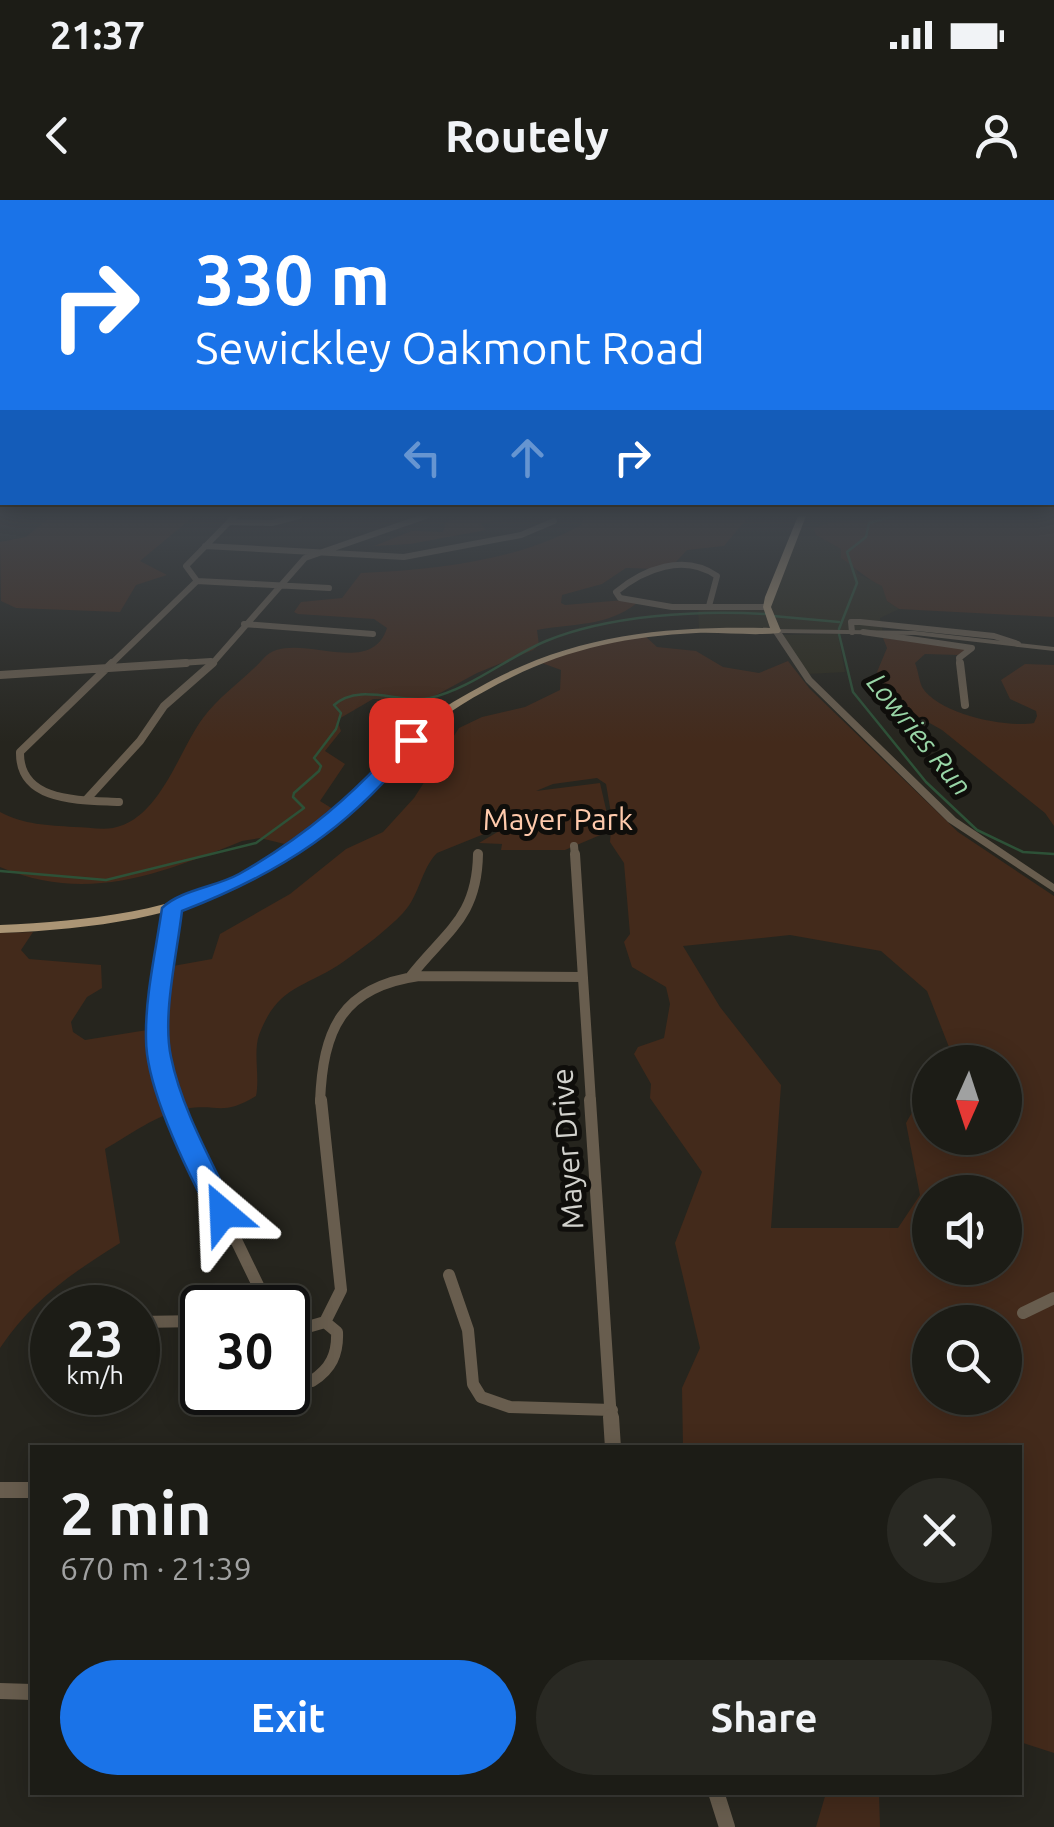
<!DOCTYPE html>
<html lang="en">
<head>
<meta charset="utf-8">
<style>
  :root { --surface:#1c1c16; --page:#292923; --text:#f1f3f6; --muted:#a0a1a1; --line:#3a3a35; --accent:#1a73e8 }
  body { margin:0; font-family:Ubuntu,sans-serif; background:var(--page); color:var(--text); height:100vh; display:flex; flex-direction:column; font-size:38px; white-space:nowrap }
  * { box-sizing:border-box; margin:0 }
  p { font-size:32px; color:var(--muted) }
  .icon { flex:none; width:55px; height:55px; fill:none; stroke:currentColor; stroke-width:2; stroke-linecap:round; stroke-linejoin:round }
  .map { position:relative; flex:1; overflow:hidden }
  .panel { position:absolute; left:30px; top:1245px; width:992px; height:350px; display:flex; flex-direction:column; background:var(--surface); border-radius:0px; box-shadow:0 5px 25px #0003,0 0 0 2px var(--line) }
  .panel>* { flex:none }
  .guide { position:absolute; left:0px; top:0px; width:1055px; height:305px; box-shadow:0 5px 25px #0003,0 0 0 2px var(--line); background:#1a73e8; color:#fff; overflow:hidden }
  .needle { width:65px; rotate:183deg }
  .controls { position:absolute; left:912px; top:845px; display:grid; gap:20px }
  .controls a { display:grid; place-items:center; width:110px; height:110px; border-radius:50%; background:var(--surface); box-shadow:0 5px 25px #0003,0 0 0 2px var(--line); font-size:50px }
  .speed { position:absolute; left:30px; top:1085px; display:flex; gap:20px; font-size:50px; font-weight:700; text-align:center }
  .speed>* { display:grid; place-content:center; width:130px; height:130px; border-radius:50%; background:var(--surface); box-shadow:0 5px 25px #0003,0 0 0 2px var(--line); line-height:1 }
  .speed small { font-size:25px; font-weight:400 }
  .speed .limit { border:5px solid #111; border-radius:15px; background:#fff; color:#111 }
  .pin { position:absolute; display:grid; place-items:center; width:85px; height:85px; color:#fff; margin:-42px; border-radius:20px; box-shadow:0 5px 15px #0006 }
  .me { position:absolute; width:110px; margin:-55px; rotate:334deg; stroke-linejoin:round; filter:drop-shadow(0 0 8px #0008) }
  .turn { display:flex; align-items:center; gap:35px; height:210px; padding:0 30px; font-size:45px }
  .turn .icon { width:130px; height:130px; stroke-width:2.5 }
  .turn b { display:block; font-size:70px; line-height:85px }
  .lanes { display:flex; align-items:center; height:95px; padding:0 30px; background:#0003; justify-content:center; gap:50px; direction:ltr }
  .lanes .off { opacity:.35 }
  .round { display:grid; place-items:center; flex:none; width:105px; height:105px; border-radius:52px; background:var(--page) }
  .overview { display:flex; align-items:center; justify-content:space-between; height:170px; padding:0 30px }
  h1 { font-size:60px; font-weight:600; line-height:75px }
  .button { display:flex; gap:20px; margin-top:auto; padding:20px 30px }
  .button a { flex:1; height:115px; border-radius:60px; background:var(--accent); color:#fff; font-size:40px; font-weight:600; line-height:115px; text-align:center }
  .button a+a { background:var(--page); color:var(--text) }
  .status { display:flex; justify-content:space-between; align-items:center; height:70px; padding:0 50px; background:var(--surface); direction:ltr }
  .status svg { height:28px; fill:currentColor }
  header { display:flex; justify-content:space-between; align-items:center; height:130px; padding:0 30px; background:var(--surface); font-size:45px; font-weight:600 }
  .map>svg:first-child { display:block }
  .built { fill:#2d2b1d }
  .green { fill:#432a1b; fill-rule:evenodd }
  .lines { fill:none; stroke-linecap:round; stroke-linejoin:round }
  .stream { stroke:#2d5137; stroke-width:2.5 }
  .minor-far4 { stroke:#685d4e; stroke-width:6 }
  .minor-far3 { stroke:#685d4e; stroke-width:8 }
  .minor-far2 { stroke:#685d4e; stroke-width:10 }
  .minor-far1 { stroke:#685d4e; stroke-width:12 }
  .minor { stroke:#685d4e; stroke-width:16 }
  .tertiary { fill:#685d4e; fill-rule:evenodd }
  .primary { fill:#ab9575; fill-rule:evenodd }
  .route { fill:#1a73e8; stroke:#114b97; stroke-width:2.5 }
  .labels { text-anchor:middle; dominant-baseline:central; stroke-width:10; stroke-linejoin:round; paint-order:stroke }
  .far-water-label { font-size:28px; font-style:italic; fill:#98d5a6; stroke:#0f0e0b }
  .park-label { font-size:30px; fill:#ffcaac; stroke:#0f0e0b }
  .street-label { font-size:30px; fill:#d2d2cd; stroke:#0f0e0b }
</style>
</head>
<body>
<div class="status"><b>21:37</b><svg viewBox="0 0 49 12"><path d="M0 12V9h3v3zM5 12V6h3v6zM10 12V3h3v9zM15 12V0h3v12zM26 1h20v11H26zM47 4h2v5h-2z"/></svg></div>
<header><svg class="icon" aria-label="back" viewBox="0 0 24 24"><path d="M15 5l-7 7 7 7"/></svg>Routely<svg class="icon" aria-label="person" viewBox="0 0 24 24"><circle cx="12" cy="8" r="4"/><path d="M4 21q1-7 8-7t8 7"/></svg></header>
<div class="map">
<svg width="1054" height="1627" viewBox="0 0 1054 1627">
  <rect width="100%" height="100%" fill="#26251e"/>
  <!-- built -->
  <path class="built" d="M791,316H890L816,335L841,349V358L855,367L858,374L883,386L887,401L899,409L880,418L883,432L699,429L698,405L767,407L797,322Z
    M838,434L845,472L807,474L783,435Z"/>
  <!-- green -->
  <path class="green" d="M46,316H194L140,361L167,375L136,385L120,412L16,408L1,401L0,342L26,337L48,319Z
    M466,316H526C509,319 496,320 480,323L486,330L410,344L374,346L412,331L443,332L446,322Z
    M584,316H749L724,346L687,350L675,363L656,369L626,368L602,384L562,395L561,403L565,405L624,400L637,403C607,427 574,423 537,430L539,445L533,450L477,473L429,499H373L337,520L341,531L325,551L345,564L320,601L341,614L297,647L260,638L242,641C160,674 87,704 0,667V612C24,625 48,625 74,627C86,627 101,630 113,628C160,619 178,552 203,518C219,496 245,479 263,459C291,426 370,482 387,428L374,419L298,414L294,412L301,402L342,398L361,373C433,370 518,361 581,325Z
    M890,316H1054V417L899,409L887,401L882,386C865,378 856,368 841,358V349L816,335L814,329C838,316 865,324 890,316Z
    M645,436L657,447L696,451L723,467L759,473L788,461L810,489L958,632L1054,696V1553L1020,1542V1248L683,1247L682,1188L700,1148L675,1043L702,972L650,898L651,884L634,854L638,847L664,838L670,804L666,787L632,767L624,742L630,734L624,663L610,642L612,619L606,584L597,578L553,584L536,591L600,583L608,618L605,633L565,650H501L502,644L479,643L514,622L437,653C421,669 420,695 403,713C387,730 363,748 343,762C306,788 278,784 259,835C253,853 260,877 256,896C221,917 219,903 185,909C157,914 130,935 105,949L120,1043C72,1073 32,1100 0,1148V733L33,732L21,750L29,759L101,765L102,788L87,797L71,822L73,832L85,840L166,827L173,766L212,759L220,734L290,694L346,649L383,632L414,598L459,528L482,517L525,507L560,490L561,470L542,463L601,442ZM790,735L881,751L927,791L949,847L941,862H1005V938H930V881L906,923L920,995L898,1028H771L781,885L720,807L683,746ZM930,992H1005V1068H930ZM930,1122H1005V1198H930Z
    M883,438L967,449L959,455L925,454L915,463C918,470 919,480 922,487C938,514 1006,528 1034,523L1037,516L1036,511L1010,499L1001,480L1025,464L1054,465V626L1045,613L942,530L896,504L877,472L887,448Z
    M826,1593H879L880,1627H816Z"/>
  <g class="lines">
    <!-- stream -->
    <path class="stream" d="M773,416L839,422
      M839,429L857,383L847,352L866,337L869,323L894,316
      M839,434L853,492L926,582L977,630L1023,652L1054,654
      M0,671L106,680L256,643L304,608L293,597L294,593L319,571L321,566L314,558L336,529L341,513L334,505C360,482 399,504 430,498C470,489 508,457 546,441C609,415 699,410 765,414"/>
    <!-- minor-far4 -->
    <path class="minor-far4" d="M229,322L272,323L299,316
      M205,346L404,357L521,335L554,321
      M197,381L329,388
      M197,381L186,366L235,316
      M709,406L717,376C684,353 644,369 616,392L620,398L672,407H767
      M244,424L373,434
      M852,432L851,422H860L994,436L1018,444
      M863,432L972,448L959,458L960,465
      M110,465L197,381
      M148,465L211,461
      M211,465L305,358L426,316"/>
    <!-- minor-far3 -->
    <path class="minor-far3" d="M112,463L20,552C19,603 81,600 119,602
      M960,463L965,505
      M0,475L186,463
      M86,600L140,541L164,506L213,463
      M574,646L575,656"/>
    <!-- minor-far2 -->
    <path class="minor-far2" d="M575,654L591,902
      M172,708C164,777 148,836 174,902
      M410,777C446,731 477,718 478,654
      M320,902C323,830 341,787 419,776L583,777"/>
    <!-- minor-far1 -->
    <path class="minor-far1" d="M173,900L191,947L269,1108
      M590,900L611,1220
      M449,1075L468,1130L473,1184L481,1197L510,1207L612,1210
      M1023,1113L1054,1098
      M138,1122L202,1121
      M288,1124L304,1128L325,1122L341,1090L321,900
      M288,1175L312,1181C331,1169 338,1154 337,1132L325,1122"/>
    <!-- minor -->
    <path class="minor" d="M611,1217L613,1248
      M0,1290H32
      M0,1491L32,1492
      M716,1592L727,1627"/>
    <!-- tertiary -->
    <path class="tertiary" d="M773,429L915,431L1054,447V451L915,435L782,433L812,478L956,618L1054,684V692L948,622L806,482L772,431Z"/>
    <!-- primary -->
    <path class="primary" d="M798,316H806L771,407L781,431L779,433C752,436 723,432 696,433C632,436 570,448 512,477C480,493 443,513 417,539C396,561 379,587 357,607C250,705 140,727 0,733V725C89,721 177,712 256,668C296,646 333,619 365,586C383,568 396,547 415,530C433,513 456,500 478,488C573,434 663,426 770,428L763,407L765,397Z"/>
  </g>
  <!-- sky -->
  <linearGradient id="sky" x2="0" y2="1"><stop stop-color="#151410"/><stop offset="0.58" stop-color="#41464c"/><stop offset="1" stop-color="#41464c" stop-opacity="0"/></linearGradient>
  <rect width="1054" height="543" fill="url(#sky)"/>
  <!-- route -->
  <path class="route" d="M405,536L419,540C354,626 281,673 182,711C177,754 162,816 171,857C182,911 213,963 236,1013L232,1020L223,1023L213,1020C189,975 146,889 146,839C145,796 156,750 162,708C180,690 216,687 239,674C304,637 356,593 405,536Z"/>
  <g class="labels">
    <!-- far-water labels -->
    <g class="far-water-label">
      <text transform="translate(920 534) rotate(51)">Lowries Run</text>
    </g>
    <!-- park labels -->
    <g class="park-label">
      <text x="558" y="619">Mayer Park</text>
    </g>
    <!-- street labels -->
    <g class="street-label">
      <text transform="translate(567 949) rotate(-94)">Mayer Drive</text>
    </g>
  </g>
</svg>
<div class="controls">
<a><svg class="needle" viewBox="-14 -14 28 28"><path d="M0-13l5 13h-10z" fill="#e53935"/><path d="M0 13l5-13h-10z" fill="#a0a1a1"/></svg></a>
<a><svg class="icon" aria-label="sound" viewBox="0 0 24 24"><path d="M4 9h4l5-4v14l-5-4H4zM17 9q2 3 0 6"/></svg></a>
<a><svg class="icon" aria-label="search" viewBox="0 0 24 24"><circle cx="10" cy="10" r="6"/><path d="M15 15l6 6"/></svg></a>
</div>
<div class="speed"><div>23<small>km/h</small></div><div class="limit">30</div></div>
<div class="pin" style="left:411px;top:540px;background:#d93025"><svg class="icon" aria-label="arrive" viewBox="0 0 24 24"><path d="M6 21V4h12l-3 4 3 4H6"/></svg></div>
<svg class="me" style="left:223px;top:1013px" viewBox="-20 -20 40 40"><path d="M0-17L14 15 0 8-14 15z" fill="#1a73e8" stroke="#fff" stroke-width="4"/></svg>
<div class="guide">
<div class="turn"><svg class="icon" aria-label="right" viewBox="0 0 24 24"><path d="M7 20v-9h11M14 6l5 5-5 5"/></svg><div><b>330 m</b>Sewickley Oakmont Road</div></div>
<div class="lanes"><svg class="icon off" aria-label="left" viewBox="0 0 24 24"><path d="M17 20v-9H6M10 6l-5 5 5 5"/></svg><svg class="icon off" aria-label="ahead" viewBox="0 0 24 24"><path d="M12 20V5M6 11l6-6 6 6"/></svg><svg class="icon" aria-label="right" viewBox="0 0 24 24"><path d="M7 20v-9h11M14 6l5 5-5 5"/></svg></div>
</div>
<section class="panel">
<div class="overview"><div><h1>2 min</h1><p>670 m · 21:39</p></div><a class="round"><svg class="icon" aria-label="close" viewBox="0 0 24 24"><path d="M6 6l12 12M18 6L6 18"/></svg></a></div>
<div class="button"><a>Exit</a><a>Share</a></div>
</section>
</div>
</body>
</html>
